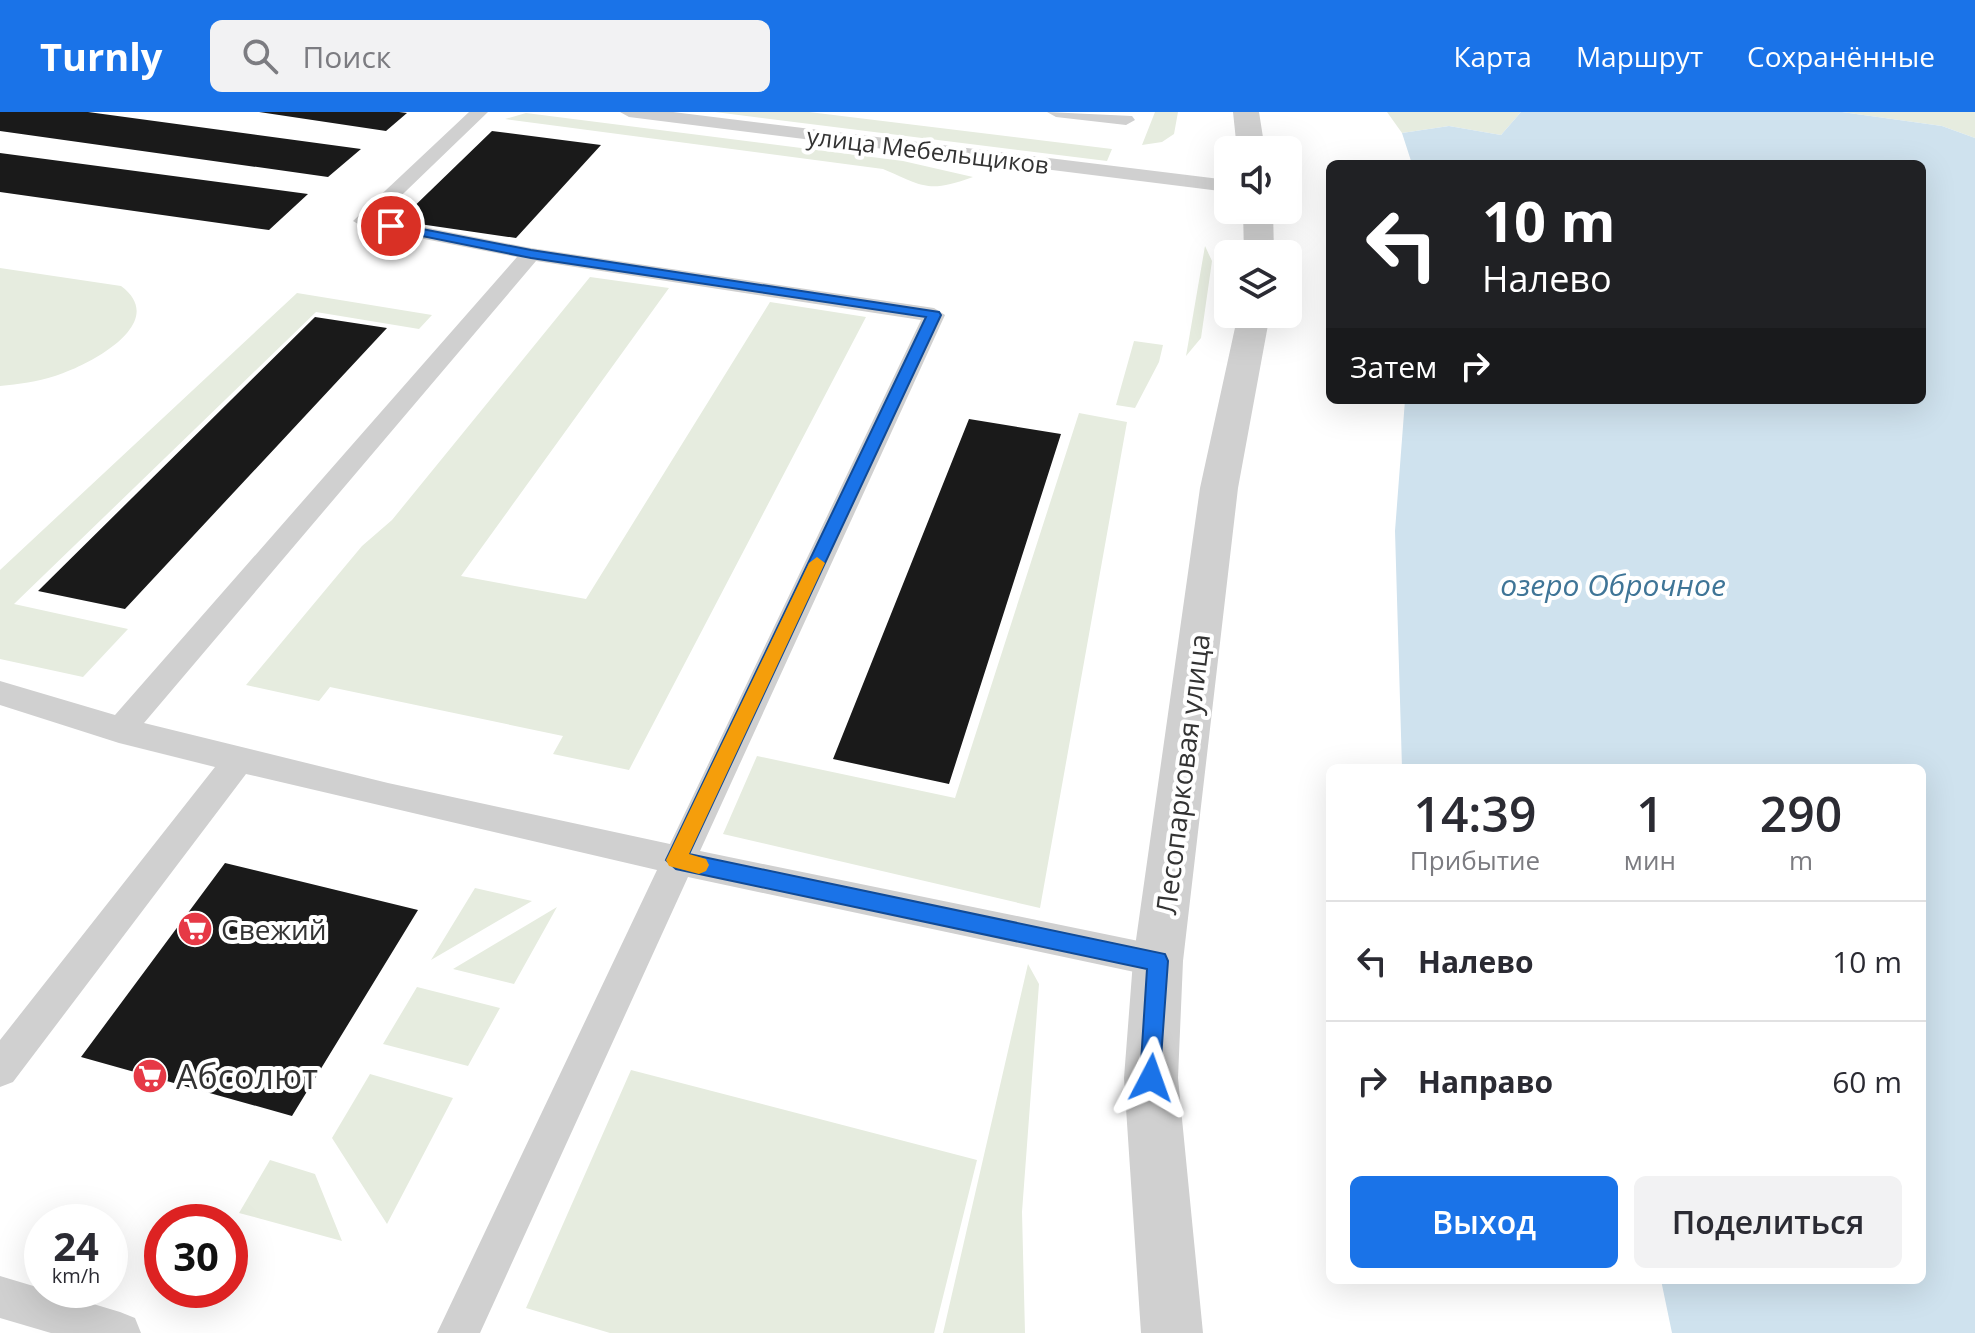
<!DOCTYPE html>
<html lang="ru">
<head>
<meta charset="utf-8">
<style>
  :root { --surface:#fff; --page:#f2f2f3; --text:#2b2b33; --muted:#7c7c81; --line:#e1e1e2; --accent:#1a73e8 }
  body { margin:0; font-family:"Open Sans",sans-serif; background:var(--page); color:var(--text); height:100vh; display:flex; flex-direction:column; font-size:30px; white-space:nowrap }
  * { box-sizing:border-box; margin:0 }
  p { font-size:26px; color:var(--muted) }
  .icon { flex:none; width:44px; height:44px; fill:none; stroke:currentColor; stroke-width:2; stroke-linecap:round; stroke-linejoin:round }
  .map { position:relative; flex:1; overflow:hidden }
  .details { position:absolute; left:1326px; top:652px; width:600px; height:520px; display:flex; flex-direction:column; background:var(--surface); border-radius:12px; box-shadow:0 8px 32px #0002 }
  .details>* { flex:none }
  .top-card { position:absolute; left:1326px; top:48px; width:600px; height:244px; border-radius:12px; box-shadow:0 8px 32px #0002; background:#202124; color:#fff; overflow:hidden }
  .buttons { position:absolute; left:1214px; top:24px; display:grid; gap:16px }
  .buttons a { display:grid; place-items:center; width:88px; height:88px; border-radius:12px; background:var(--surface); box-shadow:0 8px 32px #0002; font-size:40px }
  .speed { position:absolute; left:24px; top:1092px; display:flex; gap:16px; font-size:40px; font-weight:700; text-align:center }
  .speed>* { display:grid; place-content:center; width:104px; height:104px; border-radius:50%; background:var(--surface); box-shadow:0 8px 32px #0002; line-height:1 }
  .speed small { font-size:20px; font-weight:400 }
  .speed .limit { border:12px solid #d22; background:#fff; color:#111 }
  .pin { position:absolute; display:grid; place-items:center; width:68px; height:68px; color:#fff; margin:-34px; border:4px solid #fff; border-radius:50%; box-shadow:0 2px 8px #0007 }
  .me { position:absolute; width:88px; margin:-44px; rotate:4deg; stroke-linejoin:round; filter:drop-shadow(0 0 6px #0008) }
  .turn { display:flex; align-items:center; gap:28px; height:168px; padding:0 24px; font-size:36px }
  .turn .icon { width:104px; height:104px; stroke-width:2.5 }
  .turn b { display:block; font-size:56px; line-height:68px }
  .then { display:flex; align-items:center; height:76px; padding:0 24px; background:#0003; gap:16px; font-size:30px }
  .eta { display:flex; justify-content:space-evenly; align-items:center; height:136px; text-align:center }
  .eta b { font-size:48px; font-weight:600; line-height:56px }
  .button { display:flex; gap:16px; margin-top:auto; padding:16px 24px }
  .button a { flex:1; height:92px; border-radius:12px; background:var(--accent); color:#fff; font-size:32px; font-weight:600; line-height:92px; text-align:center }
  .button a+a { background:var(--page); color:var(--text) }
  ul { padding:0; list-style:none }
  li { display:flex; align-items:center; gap:24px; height:120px; padding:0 24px; border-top:2px solid var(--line) }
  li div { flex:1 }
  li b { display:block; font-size:30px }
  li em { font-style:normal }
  header { display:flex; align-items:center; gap:48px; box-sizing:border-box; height:112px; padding:0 40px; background:var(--accent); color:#fff }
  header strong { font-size:38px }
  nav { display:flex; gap:44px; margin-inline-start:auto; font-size:28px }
  .search { width:560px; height:72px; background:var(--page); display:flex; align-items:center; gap:20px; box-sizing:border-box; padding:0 28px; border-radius:12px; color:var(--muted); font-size:30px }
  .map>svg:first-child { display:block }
  .green { fill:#e6ecdf }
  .water { fill:#cfe2ee }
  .building { fill:#1a1a1a }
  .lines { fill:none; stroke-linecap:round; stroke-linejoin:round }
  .service { fill:#d0d0d0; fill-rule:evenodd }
  .minor { fill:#d0d0d0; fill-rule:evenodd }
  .route { fill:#1a73e8; stroke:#114b97; stroke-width:2 }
  .slow { fill:#f59e0b }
  .labels { text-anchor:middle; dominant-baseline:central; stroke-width:8; stroke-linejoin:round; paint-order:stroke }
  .far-street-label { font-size:24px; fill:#333; stroke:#fff }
  .street-label { font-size:28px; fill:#333; stroke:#fff }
  .poi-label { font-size:28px; fill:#333; stroke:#fff; text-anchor:start }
  .water-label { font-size:30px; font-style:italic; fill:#3f7597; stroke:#fff }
  .near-poi-label { font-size:34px; fill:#333; stroke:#fff; text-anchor:start }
</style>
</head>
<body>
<header>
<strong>Turnly</strong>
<div class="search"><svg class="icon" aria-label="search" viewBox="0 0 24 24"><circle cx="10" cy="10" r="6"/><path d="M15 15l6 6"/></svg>Поиск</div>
<nav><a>Карта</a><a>Маршрут</a><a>Сохранённые</a></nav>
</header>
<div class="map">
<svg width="1975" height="1221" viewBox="0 0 1975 1221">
  <rect width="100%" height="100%" fill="#fff"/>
  <!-- green -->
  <path class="green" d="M715,0H809L1112,37L1107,49Z
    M1155,0H1178L1174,22L1162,30L1142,33Z
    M1387,0H1521L1501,23L1449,14L1402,21Z
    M1842,0H1975V26L1942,14Z
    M526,1L903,49L973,65C928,81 925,75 883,57L505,7Z
    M1205,134L1212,149L1201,226L1186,244Z
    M0,156L121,174C171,211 88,254 55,264C37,270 19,272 0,274Z
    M590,165L669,176L461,464L586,487L770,190L866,205L629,658L553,642L563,624L330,575L319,589L246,573L362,434L392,408Z
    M297,181L432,203L419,217L316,200L14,492L128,517L83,565L0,547V458Z
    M1134,229L1163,233L1159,250L1135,296L1116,293Z
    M1079,301L1127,310L1040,796L723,722L757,644L955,686Z
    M475,776L532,789L431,848Z
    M557,795L514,872L453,857Z
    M1028,852L1039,872L1022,1100L1025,1221H943Z
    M417,875L500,896L468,954L383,932Z
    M631,958L977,1048L934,1221H610L526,1196Z
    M370,962L453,986L387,1112L332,1026Z
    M270,1048L315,1062L342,1129L239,1101Z"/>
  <!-- water -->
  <path class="water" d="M1521,0H1842L1942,14L1975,26V1221H1672L1661,1168H1922V656H1402L1395,419L1405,288H1922V52H1412L1402,21L1449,14L1501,23Z"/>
  <!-- building -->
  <path class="building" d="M0,0H88L361,37L328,65L0,19Z
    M259,0H399L407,1L386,19Z
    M492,19L601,33L516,126L399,109Z
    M0,41L308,82L269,118L0,80Z
    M315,205L387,216L125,497L38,479Z
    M969,307L1061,322L949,672L833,647Z
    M225,751L418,798L292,1004L81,945Z"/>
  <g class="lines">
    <!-- service -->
    <path class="service" d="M469,0H488L378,106L531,136L934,196L945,203L700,739L1158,833L1170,838L1175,849L1170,860L1158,865L688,765L480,1221H437L657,758L246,662L13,970L0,975V928L215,655L119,631L0,593V569L115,603L517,145L363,115L353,109ZM536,149L921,208L670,732L388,671L144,611Z
      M620,0H673L1228,68V80L629,5Z
      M1047,0L1132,4L1135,8L1126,13L1056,5Z
      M0,1164L120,1200L135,1206L141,1221H51L0,1206Z"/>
    <!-- minor -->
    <path class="minor" d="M1233,0H1259L1265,38H1237Z
      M1243,98H1273L1274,142H1244Z
      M1238,202H1270L1238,376L1183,849L1178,966L1203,1221H1141L1124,966L1133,849L1200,376Z"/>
  </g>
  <!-- route -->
  <path class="route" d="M391,111L531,138L939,200L941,203L689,742L1165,842L1168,849L1159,974L1151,977L1143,974L1140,966L1147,857L676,757L666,748L926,205L531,146L387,117V112Z"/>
  <!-- slow -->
  <path class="slow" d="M817,445L825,451L689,742L706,747L709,753L706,759L699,762L669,754L666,748L669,742L809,451Z"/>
  <!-- icons -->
  <defs>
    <symbol id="supermarket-disc" viewBox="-11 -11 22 22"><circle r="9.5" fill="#e63946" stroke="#fff"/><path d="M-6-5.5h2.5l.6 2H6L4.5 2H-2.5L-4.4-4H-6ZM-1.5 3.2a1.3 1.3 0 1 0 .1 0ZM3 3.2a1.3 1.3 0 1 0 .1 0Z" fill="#fff"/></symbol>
  </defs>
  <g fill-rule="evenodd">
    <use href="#supermarket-disc" x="175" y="797" width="40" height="40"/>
    <use href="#supermarket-disc" x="130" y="944" width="40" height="40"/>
  </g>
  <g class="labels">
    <!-- far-street labels -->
    <g class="far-street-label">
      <text transform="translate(928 38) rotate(7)">улица Мебельщиков</text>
    </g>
    <!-- street labels -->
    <g class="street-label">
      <text transform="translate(1182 662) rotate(-83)">Лесопарковая улица</text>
    </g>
    <!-- poi labels -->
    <g class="poi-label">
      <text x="221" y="817">Свежий</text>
    </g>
    <!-- water labels -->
    <g class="water-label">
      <text x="1613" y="472">озеро Оброчное</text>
    </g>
    <!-- near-poi labels -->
    <g class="near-poi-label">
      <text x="176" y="964">Абсолют</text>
    </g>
  </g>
</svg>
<div class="buttons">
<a><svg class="icon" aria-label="sound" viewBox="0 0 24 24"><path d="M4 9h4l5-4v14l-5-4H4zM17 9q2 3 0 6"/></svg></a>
<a><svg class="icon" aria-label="layers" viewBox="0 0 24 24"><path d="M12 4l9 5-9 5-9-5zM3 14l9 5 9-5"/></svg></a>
</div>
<div class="speed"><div>24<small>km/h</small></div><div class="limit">30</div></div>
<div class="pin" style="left:391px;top:114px;background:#d93025"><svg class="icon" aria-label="arrive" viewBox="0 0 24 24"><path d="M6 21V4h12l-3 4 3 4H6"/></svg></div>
<svg class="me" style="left:1151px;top:966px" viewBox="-20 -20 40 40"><path d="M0-17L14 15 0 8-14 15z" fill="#1a73e8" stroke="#fff" stroke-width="4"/></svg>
<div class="top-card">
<div class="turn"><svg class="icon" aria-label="left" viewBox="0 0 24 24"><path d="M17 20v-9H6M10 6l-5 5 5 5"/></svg><div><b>10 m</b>Налево</div></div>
<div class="then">Затем<svg class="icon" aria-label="right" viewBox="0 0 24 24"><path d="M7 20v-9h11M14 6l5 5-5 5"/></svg></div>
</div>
<section class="details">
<div class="eta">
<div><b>14:39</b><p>Прибытие</p></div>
<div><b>1</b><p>мин</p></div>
<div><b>290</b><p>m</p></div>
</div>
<ul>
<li><svg class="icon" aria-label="left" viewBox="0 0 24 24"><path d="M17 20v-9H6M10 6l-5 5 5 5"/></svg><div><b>Налево</b></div><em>10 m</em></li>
<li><svg class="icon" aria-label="right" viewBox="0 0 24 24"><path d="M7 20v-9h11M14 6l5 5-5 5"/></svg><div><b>Направо</b></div><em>60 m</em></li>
</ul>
<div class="button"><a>Выход</a><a>Поделиться</a></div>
</section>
</div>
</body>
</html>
